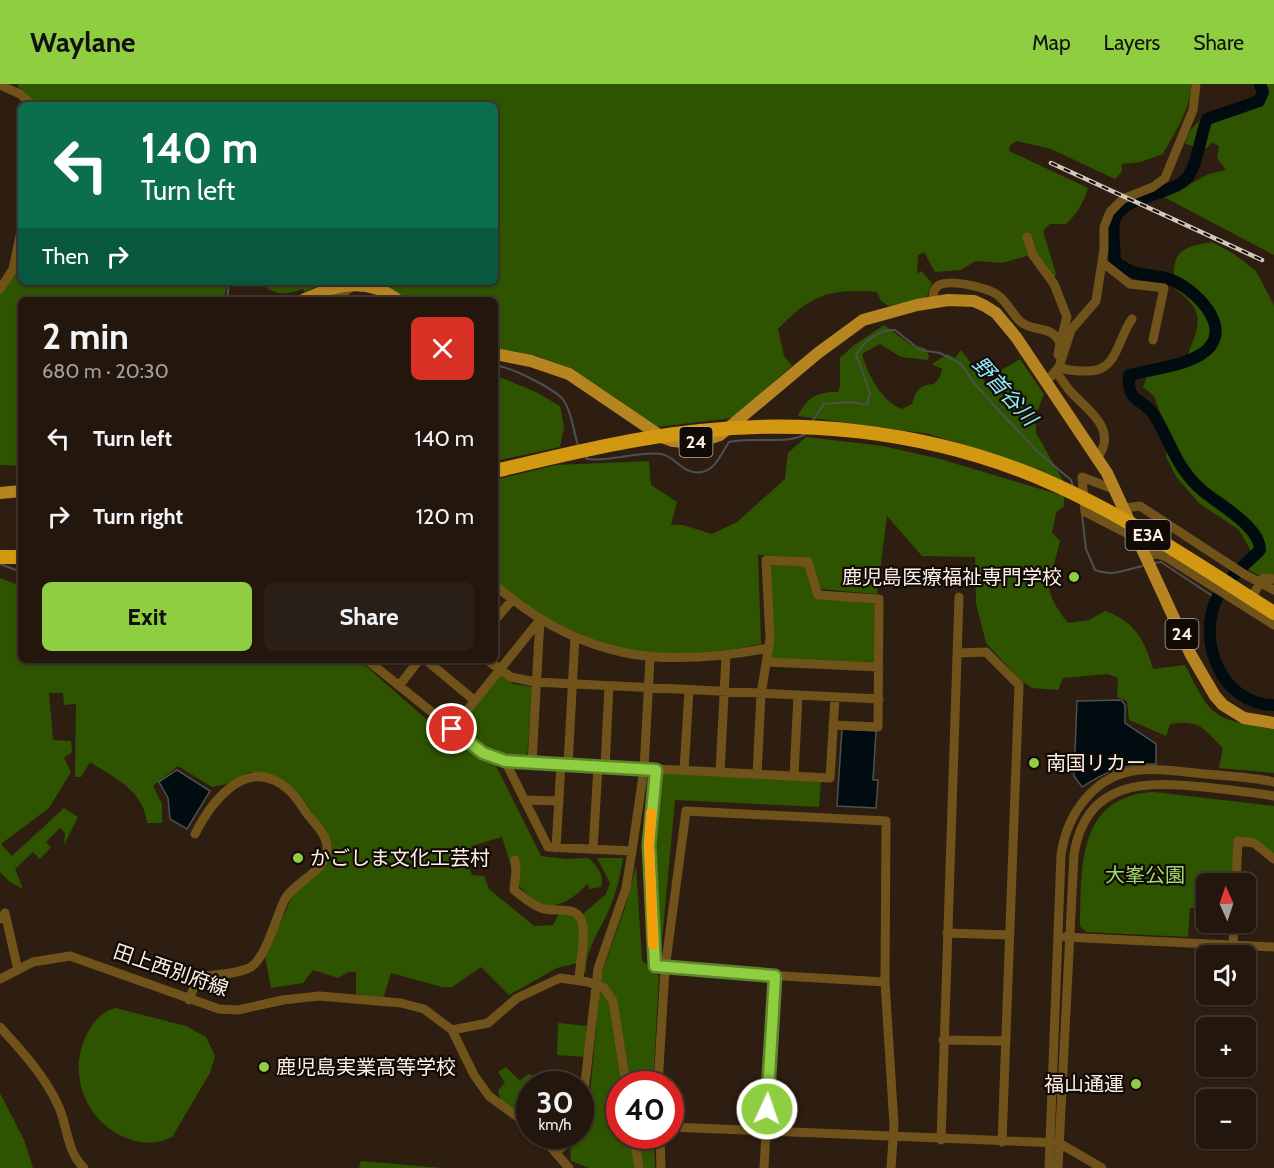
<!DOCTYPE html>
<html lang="en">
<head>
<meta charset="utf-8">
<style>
  :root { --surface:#22160d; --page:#2a1f16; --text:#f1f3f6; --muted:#a29f9d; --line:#3f352e; --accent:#8fcd41 }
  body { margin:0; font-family:Cabin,"Noto Sans JP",sans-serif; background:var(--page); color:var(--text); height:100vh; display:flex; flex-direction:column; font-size:22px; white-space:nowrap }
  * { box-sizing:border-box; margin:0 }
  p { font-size:20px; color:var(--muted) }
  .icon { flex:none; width:33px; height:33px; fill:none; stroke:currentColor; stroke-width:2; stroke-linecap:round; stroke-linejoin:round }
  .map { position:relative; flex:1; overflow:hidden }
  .details { position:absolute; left:18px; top:213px; width:480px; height:366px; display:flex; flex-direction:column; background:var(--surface); border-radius:9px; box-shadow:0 2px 4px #0004,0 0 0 2px var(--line) }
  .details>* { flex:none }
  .hud { position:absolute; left:18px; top:18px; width:480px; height:183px; border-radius:9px; box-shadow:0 2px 4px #0004,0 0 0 2px var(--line); background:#0b6e4f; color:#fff; overflow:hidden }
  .needle { width:39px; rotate:357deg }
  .fabs { position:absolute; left:1196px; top:789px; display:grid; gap:12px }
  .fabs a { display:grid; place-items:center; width:60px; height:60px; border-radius:9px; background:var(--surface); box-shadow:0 2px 4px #0004,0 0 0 2px var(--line); font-size:30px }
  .speed { position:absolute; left:516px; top:987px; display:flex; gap:12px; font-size:30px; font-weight:700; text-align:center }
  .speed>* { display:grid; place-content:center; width:78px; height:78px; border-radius:50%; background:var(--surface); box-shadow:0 2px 4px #0004,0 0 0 2px var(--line); line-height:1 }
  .speed small { font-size:15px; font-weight:400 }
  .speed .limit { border:9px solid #d22; background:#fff; color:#111 }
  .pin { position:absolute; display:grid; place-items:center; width:51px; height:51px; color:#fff; margin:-26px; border:3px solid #fff; border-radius:50%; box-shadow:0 2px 6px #0007 }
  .me { position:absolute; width:66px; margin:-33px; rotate:3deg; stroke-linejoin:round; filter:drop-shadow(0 0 4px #0008) }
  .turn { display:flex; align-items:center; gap:21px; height:126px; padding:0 24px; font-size:27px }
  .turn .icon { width:78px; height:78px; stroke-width:2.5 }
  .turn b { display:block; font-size:42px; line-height:51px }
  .then { display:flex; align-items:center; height:57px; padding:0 24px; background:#0003; gap:12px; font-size:22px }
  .round { display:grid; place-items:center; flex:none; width:63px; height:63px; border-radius:9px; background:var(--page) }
  .overview { display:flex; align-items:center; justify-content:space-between; height:102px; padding:0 24px }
  h1 { font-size:36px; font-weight:700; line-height:45px }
  .cta { display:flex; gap:12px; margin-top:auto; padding:12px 24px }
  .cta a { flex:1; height:69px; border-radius:9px; background:var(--accent); color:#111; font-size:24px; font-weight:700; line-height:69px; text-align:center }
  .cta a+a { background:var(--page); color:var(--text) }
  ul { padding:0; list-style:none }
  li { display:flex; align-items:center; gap:18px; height:78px; padding:0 24px }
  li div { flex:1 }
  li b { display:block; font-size:22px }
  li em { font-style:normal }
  header { display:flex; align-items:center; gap:36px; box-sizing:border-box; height:84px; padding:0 30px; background:var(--accent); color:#111 }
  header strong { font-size:28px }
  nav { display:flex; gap:33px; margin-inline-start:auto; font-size:21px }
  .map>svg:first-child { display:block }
  .green { fill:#2f5400 }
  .water { fill:#000c0f; stroke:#4c5150; stroke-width:1.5 }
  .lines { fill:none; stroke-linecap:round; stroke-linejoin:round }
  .stream { stroke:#4c5150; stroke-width:2 }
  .river { stroke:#000c0f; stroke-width:12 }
  .minor { stroke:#70531a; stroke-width:9 }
  .major { stroke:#b68522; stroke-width:12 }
  .highway { stroke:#d39812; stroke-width:14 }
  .rail-casing { stroke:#d3c6bc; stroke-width:4.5 }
  .rail { stroke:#110a05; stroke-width:2; stroke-dasharray:7; stroke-linecap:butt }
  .route-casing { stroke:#5d852a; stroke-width:15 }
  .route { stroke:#8fcd41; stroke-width:10 }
  .slow { stroke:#f59e0b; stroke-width:10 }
  .poi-dot { fill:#8fcd41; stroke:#110a05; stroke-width:2 }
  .labels { text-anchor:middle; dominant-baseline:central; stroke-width:4.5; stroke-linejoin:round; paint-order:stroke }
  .shield { fill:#110a05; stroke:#b6aca4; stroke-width:1.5 }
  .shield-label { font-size:18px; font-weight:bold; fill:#fdf1e8 }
  .poi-label { font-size:20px; fill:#fdf1e8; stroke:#110a05; text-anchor:start }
  .park-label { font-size:20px; fill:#a0da6e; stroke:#110a05 }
  .street-label { font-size:20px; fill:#fdf1e8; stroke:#110a05 }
  .water-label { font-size:21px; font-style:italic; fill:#8de9fa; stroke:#110a05 }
</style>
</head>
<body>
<header>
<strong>Waylane</strong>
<nav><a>Map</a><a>Layers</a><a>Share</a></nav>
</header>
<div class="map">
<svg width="1274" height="1084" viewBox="0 0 1274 1084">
  <rect width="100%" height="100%" fill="#2e1e11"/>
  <!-- green -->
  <path class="green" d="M17,0H1191C1191,25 1175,48 1163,70L1140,78L1122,80V87L1115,95L1051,65L1017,57L1010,61L1009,67L1088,104C1083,119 1078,129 1066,140H1050L1043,147L1056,190L1053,196L1040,180L1027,172L1002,179L976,177L960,186L935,188L924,168L918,171L917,190L921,187L932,199L926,215L888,222L881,217L877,208C829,204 811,211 778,245L784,272L792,282L732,334L657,343L570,284L537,272L495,265V216H409L378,198H495V21H28Z
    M1258,0H1274V171L1164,113L1170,99L1178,96L1188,101L1209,90L1226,86L1217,74L1219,62L1212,58L1206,65L1185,60C1192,28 1230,24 1257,12Z
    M21,130V198H228L223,216H21V382L0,381V205L13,175Z
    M1212,158L1234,170L1256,187L1274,221V500L1244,483L1255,474L1239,446L1199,419L1177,394L1166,373L1169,352L1154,312L1143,303L1149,287L1184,284C1193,247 1214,233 1175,205C1171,171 1177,163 1212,158Z
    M258,198H327L304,208L303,205C284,212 274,211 258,198Z
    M884,241L911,261L925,264L929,272L928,276L901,273L880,260L862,270C868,291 882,318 902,325L912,320C916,307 919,301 934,300L940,293L942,285L932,280L948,270L955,274L961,266L991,306L998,295L1007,294L1000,287L1020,275L1044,310L1036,331V349L1064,398L994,370L929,350L798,332C806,314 818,307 838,308L840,303V274L853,262Z
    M495,291L536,308L560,322L564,343L560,363L495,377Z
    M806,353L883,362L940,375L1064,412V422L1056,429L1052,449L1060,457C1051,498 1038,501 1068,539L1089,536L1105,527C1134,537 1145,556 1153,585L1185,581C1212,635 1214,636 1274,644V689L1219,684L1223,664C1203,644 1200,635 1170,640L1166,652L1129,636L1127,617L1117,613L1118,594L1108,590L1063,594L1058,606L1032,604L1020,596L986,559L976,519L975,473L922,472L887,432L877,510L821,505L816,501L807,474L758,471L761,560C683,576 613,574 543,533C526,524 510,509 495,497V396L556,381L649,377L651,401L677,418L671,441H683L712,450L737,438L785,395L788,369Z
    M771,479L803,480L806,483L816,515L874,518L876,578L772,575L769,482Z
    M0,494L21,502V576H359L442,649L495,680L541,772L566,775L589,774C597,783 605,790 601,803L589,805L588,799C574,815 562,821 541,824L516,799L502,753L472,762L467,777L472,791L484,792L489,805L534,842L553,841L561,825L582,831L606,810L610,799L597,774H623C620,793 616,810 608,828C599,848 585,866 586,889L581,888L578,879L557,884L509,911L481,883L452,903H442L391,889L383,915L356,910V888H348L338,894L313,886L303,899L271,904L265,872L294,809L324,782L323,745L307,721L294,713L289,702L270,690L249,688L227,700L212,703L178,682L153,702L162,720V739H147C144,707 115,694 90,678L81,693H75L76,620L64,621L63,609H49L53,656L71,657L72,668L64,674L71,688L49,724L1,760L12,772L64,724L78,733L64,761L65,749L60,744L46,758L51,763L40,775L33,768L15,785L23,805L10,798L0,788Z
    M500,591L514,600L532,603L527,676C495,674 483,664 458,646V642Z
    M662,688L821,697L819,723L675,716L660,878L652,754Z
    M1154,708L1274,722V770L1255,756L1235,753L1233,799L1206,800V824H1190L1188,853L1086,848L1080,842C1082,784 1076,712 1154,708Z
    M636,782L642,876L659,892L653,1000H620V1052H654L655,1084H589L571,1077L570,1066L583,1051L589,1020L601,891L625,824Z
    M115,924L186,942L206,953L215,972L210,989L172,1053C159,1060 146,1060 132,1056C87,1042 65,990 88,948C95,936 102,928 115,924Z
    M558,939L587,942L585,973L557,971Z
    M506,983L520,997L528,990L538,993L539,1000H530L529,1036L521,1029L520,1022L516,1021L512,1025L501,1017L498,1006L505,999L498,988Z
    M0,1009L24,1056L33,1084H0Z
    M361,1077L442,1084H359Z"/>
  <!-- water -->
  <path class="water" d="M1121,616L1125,621V639L1156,660V680C1127,679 1106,687 1082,703L1074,692L1077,617Z
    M842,645L876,647L873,696H878L876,724L837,722Z
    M177,686L210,707L187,745L170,735L168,714L159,698Z"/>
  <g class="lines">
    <!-- stream -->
    <path class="stream" d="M227,216L229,198
      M495,282C508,281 557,306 564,317C573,331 573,347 578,361
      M811,339L824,320L851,318L867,321L870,309L856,270C865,257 879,245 895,246L920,266L940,269L961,280L974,299L1004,332L1038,368L1071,396L1073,402
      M585,371L587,375C612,378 636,367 661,370C676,372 683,392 702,388C716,385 721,370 729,358C749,352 792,362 806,349
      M1082,431L1086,465L1095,486C1112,493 1125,486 1142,482
      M1154,479L1161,478L1217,515
      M0,480L21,488"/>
    <!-- river -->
    <path class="river" d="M1260,0L1263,8L1259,17L1207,35C1200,52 1197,85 1186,95C1169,112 1124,111 1115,135C1111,147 1115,164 1115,177C1139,197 1151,187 1174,197C1200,209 1237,249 1200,271C1179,283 1152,285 1129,291C1127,320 1142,313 1154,331C1172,359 1175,384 1204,408C1220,421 1260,443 1260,466C1245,481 1227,494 1217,514C1196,557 1222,621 1274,621"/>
    <!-- minor -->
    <path class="minor" d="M0,1L20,10L32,21
      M1027,153L1033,171L1054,200L1067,233L1060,259
      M1102,178L1130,200L1164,204L1153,256
      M0,205L13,185L21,147
      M333,216L353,202
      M933,218C933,211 933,205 939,201C951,195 991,204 1000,213C1008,220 1013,231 1021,238C1035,249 1051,240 1060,259L1058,271
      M1059,283C1069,287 1077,287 1087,287C1118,288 1117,255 1132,235
      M1056,288C1061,294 1065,301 1070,307C1085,324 1120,345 1097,374
      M1046,298L1059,283L1071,246L1096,217L1104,165V143L1110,128L1123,115L1153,103L1165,94L1193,26L1196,0
      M1116,406L1082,393L1085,428L1138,455
      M1125,424L1140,422L1244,490L1274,506
      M1146,471L1158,470L1166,473L1274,541
      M495,501C581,576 661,585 769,564
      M1249,518L1263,494L1274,495
      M495,536L512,516
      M958,569L986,568L1019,601L1002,1058
      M367,576L483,669L505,677L830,694L835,613
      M426,576L475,617
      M487,576L511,593L535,598L879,615
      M767,578L879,583
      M399,602L419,576
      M452,645L539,537
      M505,677L548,763L632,767
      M532,679L540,535
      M568,681L575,553
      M605,683L609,602
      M656,686L649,761L655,882L665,885L885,898
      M684,687L689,606
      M720,689L726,572
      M757,691L761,610L770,555L766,476L808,478L818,511L879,515L878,643L833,641
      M794,692L798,611
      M524,716L559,717
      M556,764L561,680
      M593,766L598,683
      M515,776L516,787L514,806C522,812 532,821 541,824C557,830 580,818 583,843C585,859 580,878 579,895
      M1236,800L1238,757L1254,759L1274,775
      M0,835L5,829L18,886
      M947,849L1009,851
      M1065,853L1274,863
      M1233,861L1234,838
      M0,895L33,878L70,872L219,925L238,926L283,916L319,912L401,919L424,925L452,946L474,991L489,1012L530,1042
      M189,916L198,893C213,890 237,891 251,883C266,873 276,834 284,817C292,799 326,788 327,766C328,752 316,741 308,731C300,720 293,707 281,700C243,675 210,720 195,750
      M0,943C22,967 44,991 58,1021C68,1042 66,1067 84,1084
      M452,946L488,939L517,914L560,894L588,898L604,904L613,917L626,1000
      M943,956L1006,957
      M658,1000L665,885L686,727L886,737L885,898L894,1041L891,1084
      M580,1043L598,885L626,804L632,767L644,685L650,574
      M670,1043L1059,1059L1102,1084
      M541,1052L569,1084
      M634,1052L639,1084
      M660,1052L661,1084
      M941,1056L959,513
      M557,1067L576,1052
      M764,1084L775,892
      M1049,1084L1061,771C1067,729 1095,690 1140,686C1161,684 1183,688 1205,690C1227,692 1252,693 1274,698
      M1058,1084L1074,770C1086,696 1145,697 1204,703C1228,706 1251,708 1274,712"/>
    <!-- major -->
    <path class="major" d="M303,216C336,200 367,193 398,216
      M495,270L531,277L569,290L662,353L673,357L695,359L720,351L818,269L863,236L917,221L948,216L974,217L985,222L996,229L1016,253L1107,389L1191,571L1215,612L1223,621L1244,634L1274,639
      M0,409L21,407"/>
    <!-- highway -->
    <path class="highway" d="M495,387C563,371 631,354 700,347C805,335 918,348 1017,385C1108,419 1192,477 1274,529
      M0,473H21"/>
    <defs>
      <path id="rail" d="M1051,79L1262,176"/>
    </defs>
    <!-- rail casing -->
    <use href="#rail" class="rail-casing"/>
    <!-- rail -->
    <use href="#rail" class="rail"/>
  </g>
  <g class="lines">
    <defs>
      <path id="route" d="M452,645L483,669L505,677L656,686L649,761L655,882L775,892L767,1025"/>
    </defs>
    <!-- route casing -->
    <use href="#route" class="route-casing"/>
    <!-- route -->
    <use href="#route" class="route"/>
    <!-- slow -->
    <path class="slow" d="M651,729L649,761L653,861"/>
  </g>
  <!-- markers -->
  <g class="poi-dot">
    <circle cx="1074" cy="493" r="6"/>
    <circle cx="1034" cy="679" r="6"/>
    <circle cx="298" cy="774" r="6"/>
    <circle cx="264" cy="983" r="6"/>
    <circle cx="1136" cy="1000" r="6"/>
  </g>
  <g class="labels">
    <!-- shield labels -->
    <g class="shield">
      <rect x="679.5" y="343" width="33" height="30" rx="4.5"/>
      <rect x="1125.5" y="436" width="45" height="30" rx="4.5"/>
      <rect x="1165.5" y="535" width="33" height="30" rx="4.5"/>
    </g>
    <g class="shield-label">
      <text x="696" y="358">24</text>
      <text x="1148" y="451">E3A</text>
      <text x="1182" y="550">24</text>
    </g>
    <!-- poi labels -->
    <g class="poi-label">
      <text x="1062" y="493" text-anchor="end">鹿児島医療福祉専門学校</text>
      <text x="1046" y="679">南国リカー</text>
      <text x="310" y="774">かごしま文化工芸村</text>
      <text x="276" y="983">鹿児島実業高等学校</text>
      <text x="1124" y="1000" text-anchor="end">福山通運</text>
    </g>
    <!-- park labels -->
    <g class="park-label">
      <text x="1145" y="791">大峯公園</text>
    </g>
    <!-- street labels -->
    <g class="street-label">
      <text transform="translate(171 886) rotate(19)">田上西別府線</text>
    </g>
    <!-- water labels -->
    <g class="water-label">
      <text transform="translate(1005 307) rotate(48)">野首谷川</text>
    </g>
  </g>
</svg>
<div class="fabs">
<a><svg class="needle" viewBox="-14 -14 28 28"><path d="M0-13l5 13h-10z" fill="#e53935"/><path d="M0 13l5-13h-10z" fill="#a29f9d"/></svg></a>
<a><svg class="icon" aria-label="sound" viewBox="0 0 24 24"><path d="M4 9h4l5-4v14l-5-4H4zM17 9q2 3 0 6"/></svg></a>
<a>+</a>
<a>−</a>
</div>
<div class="speed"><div>30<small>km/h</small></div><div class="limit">40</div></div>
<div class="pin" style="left:452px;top:645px;background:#d93025"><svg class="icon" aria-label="arrive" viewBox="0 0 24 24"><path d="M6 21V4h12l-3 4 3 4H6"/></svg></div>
<svg class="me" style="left:767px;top:1025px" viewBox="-20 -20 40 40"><circle r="17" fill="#8fcd41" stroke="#fff" stroke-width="3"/><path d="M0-11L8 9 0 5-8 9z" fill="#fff"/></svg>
<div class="hud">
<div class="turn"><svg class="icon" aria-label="left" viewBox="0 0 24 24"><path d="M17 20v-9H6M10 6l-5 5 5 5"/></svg><div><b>140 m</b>Turn left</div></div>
<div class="then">Then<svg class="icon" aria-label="right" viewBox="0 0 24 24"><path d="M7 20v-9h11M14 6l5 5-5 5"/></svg></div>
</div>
<section class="details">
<div class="overview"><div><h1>2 min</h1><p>680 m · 20:30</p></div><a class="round" style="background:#d93025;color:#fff"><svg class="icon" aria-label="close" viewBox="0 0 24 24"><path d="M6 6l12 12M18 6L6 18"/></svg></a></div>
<ul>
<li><svg class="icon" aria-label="left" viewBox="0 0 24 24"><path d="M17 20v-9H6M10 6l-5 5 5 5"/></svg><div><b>Turn left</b></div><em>140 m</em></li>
<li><svg class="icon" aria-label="right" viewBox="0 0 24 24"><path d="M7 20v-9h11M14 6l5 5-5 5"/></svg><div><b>Turn right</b></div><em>120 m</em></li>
</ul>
<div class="cta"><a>Exit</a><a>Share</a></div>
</section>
</div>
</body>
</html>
